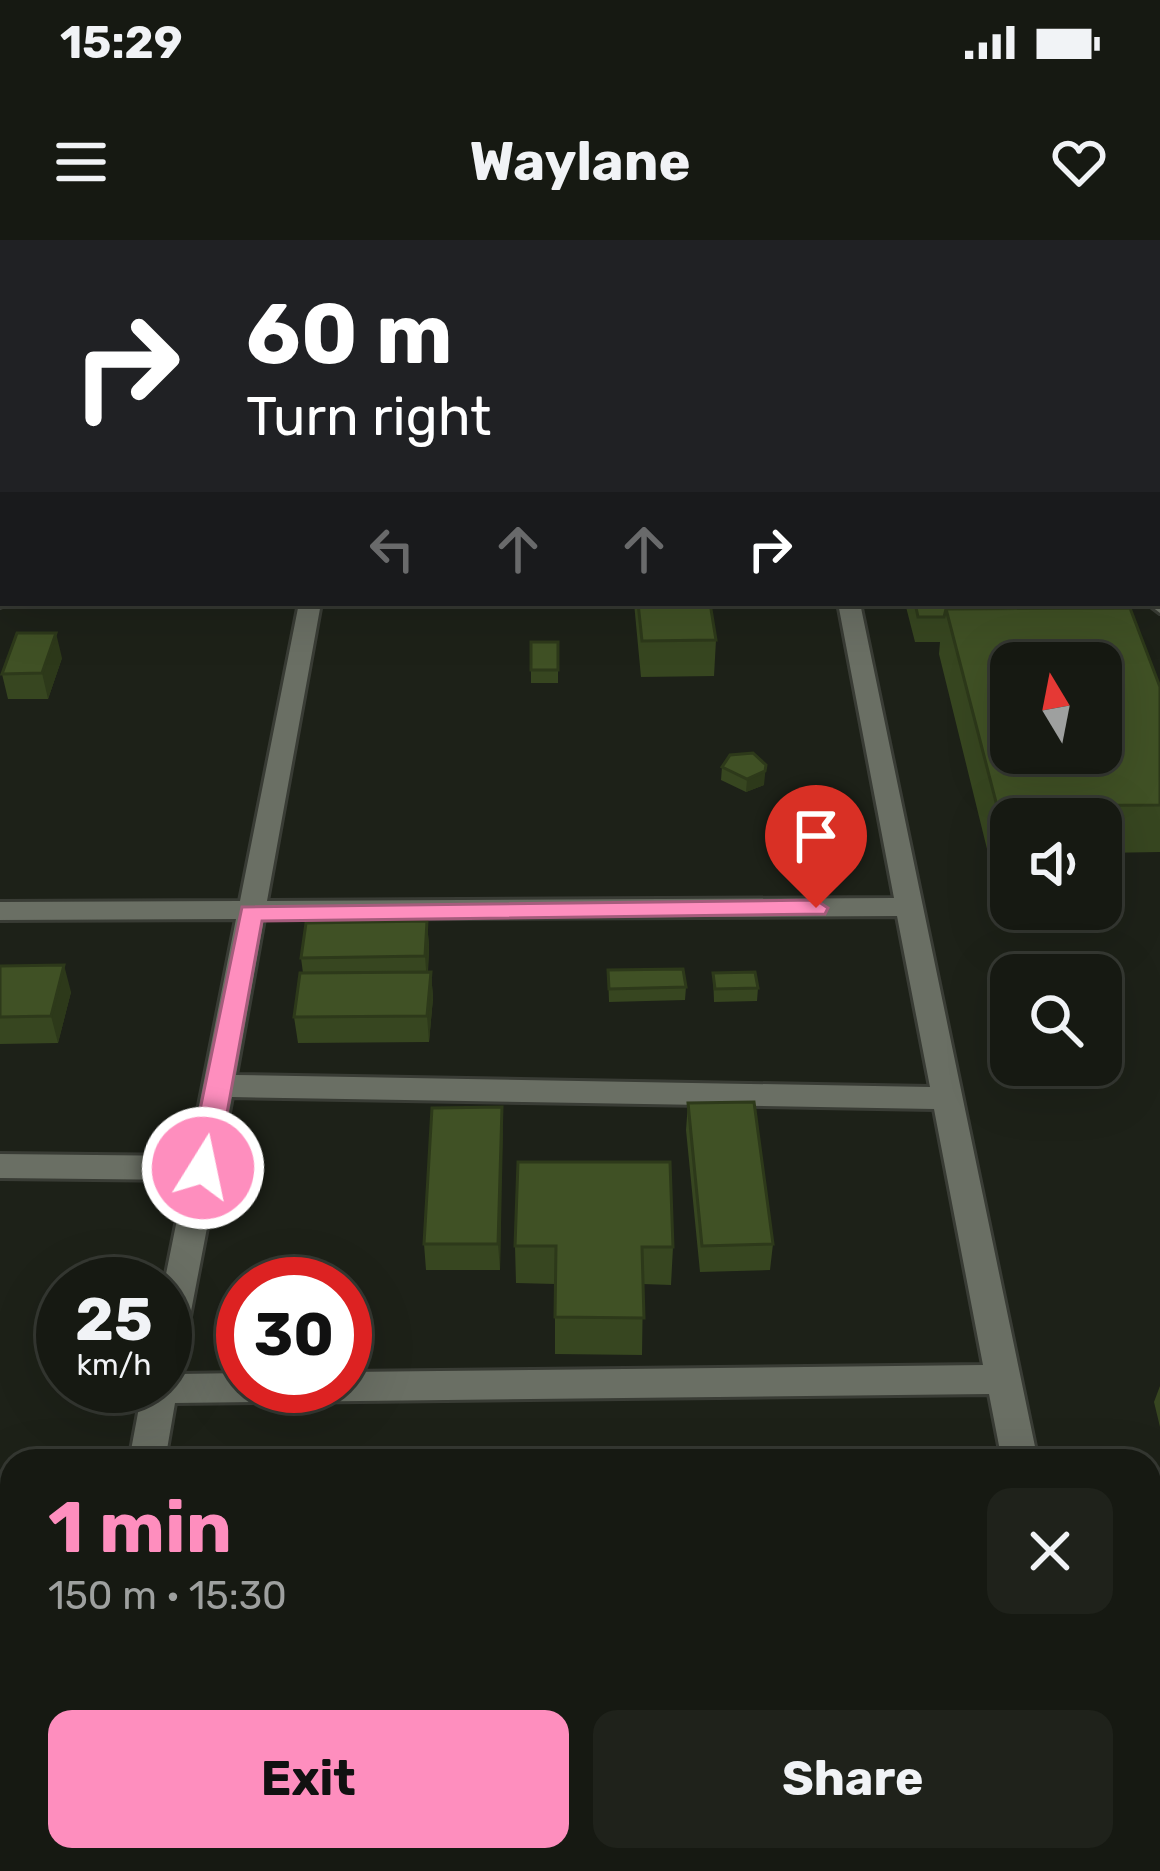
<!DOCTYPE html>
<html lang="en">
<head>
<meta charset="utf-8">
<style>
  :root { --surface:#161912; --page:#1f221b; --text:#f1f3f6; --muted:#9ea09f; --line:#353832; --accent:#fe8ebe }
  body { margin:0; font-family:Rubik,sans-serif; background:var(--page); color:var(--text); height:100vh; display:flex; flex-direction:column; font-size:45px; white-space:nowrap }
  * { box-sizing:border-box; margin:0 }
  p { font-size:39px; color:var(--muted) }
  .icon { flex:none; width:66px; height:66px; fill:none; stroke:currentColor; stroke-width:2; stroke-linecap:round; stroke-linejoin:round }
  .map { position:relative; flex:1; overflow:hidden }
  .panel { position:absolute; left:0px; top:1209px; width:1161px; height:423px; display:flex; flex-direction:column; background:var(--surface); border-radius:36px 36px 0 0; box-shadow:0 12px 48px #0002,0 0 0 3px var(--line) }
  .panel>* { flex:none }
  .top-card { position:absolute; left:0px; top:0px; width:1161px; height:366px; box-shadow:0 12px 48px #0002,0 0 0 3px var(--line); background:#202124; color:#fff; overflow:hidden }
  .needle { width:78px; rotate:350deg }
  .buttons { position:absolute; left:990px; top:402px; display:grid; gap:24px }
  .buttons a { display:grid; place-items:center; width:132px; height:132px; border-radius:24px; background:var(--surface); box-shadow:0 12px 48px #0002,0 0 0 3px var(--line); font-size:60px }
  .speed { position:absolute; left:36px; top:1017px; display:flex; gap:24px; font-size:60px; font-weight:700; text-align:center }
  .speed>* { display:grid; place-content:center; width:156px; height:156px; border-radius:50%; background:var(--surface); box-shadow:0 12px 48px #0002,0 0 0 3px var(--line); line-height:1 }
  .speed small { font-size:30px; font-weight:400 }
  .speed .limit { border:18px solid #d22; background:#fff; color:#111 }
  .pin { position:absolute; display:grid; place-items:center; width:102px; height:102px; color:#fff; margin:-123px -51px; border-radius:50% 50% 50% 0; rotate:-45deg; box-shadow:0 0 12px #0007 }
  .pin .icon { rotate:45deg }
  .me { position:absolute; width:132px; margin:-66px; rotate:10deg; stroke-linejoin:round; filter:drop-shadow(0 0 9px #0008) }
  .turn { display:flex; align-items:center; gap:42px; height:252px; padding:0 48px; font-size:54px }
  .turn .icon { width:156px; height:156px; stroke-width:2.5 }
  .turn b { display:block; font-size:84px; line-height:102px }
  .lanes { display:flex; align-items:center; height:114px; padding:0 48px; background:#0003; justify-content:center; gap:60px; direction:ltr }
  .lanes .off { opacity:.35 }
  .round { display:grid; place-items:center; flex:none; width:126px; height:126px; border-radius:24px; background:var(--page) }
  .head { display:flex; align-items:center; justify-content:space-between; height:204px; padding:0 48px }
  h1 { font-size:72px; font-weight:700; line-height:90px; color:var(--accent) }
  .button { display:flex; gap:24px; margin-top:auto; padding:24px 48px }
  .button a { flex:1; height:138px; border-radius:24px; background:var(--accent); color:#111; font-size:48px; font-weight:700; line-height:138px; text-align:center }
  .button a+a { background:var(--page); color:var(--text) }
  .status { display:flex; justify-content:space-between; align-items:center; height:84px; padding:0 60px; background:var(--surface); direction:ltr }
  .status svg { height:33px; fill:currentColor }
  header { display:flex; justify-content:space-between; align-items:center; height:156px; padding:0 48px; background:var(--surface); font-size:54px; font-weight:700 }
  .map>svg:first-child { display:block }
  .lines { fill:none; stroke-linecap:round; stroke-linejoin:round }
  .street-casing { stroke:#393c35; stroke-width:6 }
  .secondary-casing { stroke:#393c35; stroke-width:6 }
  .street { fill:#6a6f64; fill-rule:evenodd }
  .secondary { fill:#6a6f64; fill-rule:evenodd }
  .wall { fill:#374620 }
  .shaded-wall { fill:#2d391a }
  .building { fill:#405125; stroke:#2d391a; stroke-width:3; fill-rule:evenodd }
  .route { fill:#fe8ebe; stroke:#a55c7c; stroke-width:3 }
</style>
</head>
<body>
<div class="status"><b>15:29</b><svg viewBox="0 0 49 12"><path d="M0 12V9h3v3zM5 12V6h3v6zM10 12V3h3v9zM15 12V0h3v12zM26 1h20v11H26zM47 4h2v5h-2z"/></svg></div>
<header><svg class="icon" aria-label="menu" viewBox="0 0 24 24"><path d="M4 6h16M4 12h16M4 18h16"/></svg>Waylane<svg class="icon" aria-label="heart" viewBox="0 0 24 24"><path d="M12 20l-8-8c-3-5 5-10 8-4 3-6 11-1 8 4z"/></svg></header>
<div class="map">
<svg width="1160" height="1631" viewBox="0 0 1160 1631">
  <rect width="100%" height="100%" fill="#1d2118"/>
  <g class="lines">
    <defs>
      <path id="street" d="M1158,238H1160V250H1158Z
        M3,344V363H9L0,367Z
        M1158,354L1160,355V373L1147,363H1158Z
        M299,363H321L267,661L894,658L838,363H860L1038,1221H1002L989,1154L175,1163L165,1221H129L143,1146H165L164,1044L185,940L0,938V914L189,916L236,679L0,680V662L240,661ZM897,676L930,847L236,835L264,679ZM232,857L934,869L983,1125L345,1132V1146H243V1133L179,1134Z
        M0,1598H12V1620H33L28,1631H0Z
        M50,1620H92L90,1631H48Z
        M1079,1620H1121L1123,1631H1081Z"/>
      <path id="secondary" d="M8,0H26L6,3Z
        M0,23H3L0,39Z"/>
    </defs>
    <!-- street casing -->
    <use href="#street" class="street-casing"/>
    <!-- secondary casing -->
    <use href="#secondary" class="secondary-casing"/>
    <!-- street -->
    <use href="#street" class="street"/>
    <!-- secondary -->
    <use href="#secondary" class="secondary"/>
  </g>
  <!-- wall -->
  <path class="wall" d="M634,363H710L716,400L714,436L641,437Z
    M905,363H1035L1037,368L1160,447V612L1101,613V579H1011V613H988L939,414L940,402H915Z
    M558,402V443H531V430Z
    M62,418L48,459H8L2,434Z
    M722,527L764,545L746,552L721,540Z
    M427,681L429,707L428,732H431L433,758L429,802L298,803L294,777L303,733L301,718Z
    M0,726L71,752L58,803L0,804Z
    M608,730L686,747L685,760L609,762Z
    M713,733L758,748L757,761L714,762Z
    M688,863L773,1004L770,1030L700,1032L686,890Z
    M502,867L500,1030H426L424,1004Z
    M671,949L673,1007L671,1045L643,1044L642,1115L555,1114V1044L516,1043L515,1006Z
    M1160,1146V1187L1154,1162Z"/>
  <!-- shaded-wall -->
  <path class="shaded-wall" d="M56,393L62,418L48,459L42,433Z
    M766,525L764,545L746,552L747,539Z
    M427,681L429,707L427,743L425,716Z
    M64,725L71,752L58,803L51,776Z
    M431,732L433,758L429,802L427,776Z
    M502,867L503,894L500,1030L498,1004Z"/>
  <!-- building -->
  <path class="building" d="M705,0H724L725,3H705Z
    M924,0H969L970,3H925Z
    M638,363H710L716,400L642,401Z
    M915,363H1035L1037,368L946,369L944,377H918Z
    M1130,368L1160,447V565L997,566L946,369ZM1011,423H1101V513H1011Z
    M17,393H56L42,433L2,434Z
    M531,402H558V430H531Z
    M753,513L766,525L765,531L747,539L722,527L730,515Z
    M427,681L425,716L301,718L306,683Z
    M64,725L51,776L0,777V726Z
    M683,729L686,747L609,749L608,730Z
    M431,732L427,776L294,777L300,733Z
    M755,732L758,748L715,749L713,733Z
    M754,862L773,1004L702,1006L688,863Z
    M502,867L498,1004H424L432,868Z
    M518,922H670L673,1007H642L644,1078L555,1077L556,1006H515Z"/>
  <!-- route -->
  <path class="route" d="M816,660L828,668L825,674L262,681L217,928L203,939L188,928L242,667Z"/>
</svg>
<div class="buttons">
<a><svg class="needle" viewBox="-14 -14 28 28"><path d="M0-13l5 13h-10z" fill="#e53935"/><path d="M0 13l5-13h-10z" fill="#9ea09f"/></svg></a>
<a><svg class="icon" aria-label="sound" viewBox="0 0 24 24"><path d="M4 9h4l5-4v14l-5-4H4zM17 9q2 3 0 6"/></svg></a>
<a><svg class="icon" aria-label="search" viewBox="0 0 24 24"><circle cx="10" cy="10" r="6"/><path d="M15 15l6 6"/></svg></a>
</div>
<div class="speed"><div>25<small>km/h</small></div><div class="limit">30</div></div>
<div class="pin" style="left:816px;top:668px;background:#d93025"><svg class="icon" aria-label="arrive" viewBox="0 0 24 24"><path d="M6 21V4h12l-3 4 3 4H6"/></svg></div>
<svg class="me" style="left:203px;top:928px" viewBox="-20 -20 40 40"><circle r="17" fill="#fe8ebe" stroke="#fff" stroke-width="3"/><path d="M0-11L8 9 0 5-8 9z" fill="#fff"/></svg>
<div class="top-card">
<div class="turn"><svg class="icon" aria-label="right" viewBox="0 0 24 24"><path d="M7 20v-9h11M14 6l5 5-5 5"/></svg><div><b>60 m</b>Turn right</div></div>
<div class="lanes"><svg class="icon off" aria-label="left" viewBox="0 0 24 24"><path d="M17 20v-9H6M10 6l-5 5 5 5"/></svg><svg class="icon off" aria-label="ahead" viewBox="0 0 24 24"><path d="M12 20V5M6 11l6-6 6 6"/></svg><svg class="icon off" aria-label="ahead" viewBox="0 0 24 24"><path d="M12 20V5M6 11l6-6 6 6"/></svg><svg class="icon" aria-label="right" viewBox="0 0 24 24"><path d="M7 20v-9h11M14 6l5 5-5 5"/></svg></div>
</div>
<section class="panel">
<div class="head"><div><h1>1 min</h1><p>150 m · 15:30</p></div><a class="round"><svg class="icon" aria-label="close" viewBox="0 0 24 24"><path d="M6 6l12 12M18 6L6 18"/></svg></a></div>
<div class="button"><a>Exit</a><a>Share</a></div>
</section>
</div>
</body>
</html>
